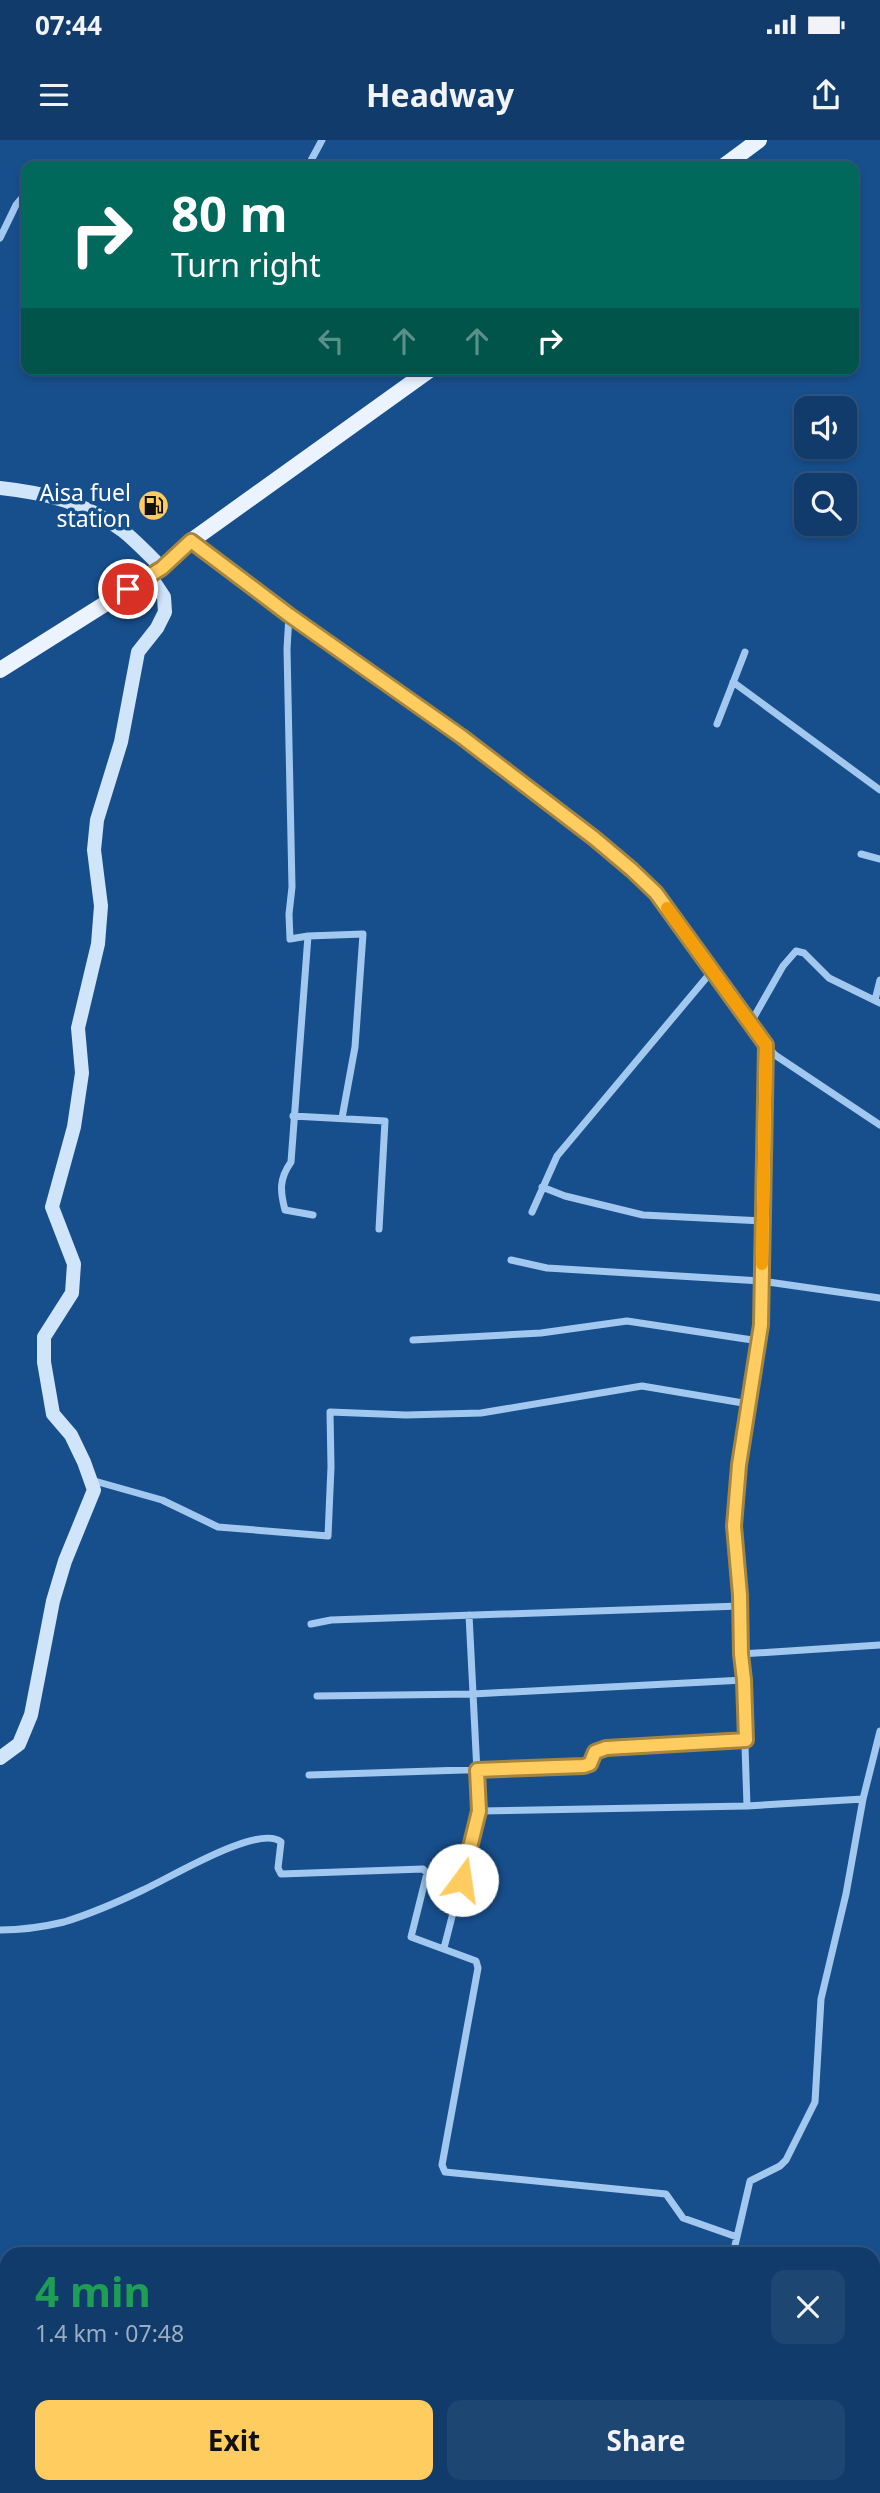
<!DOCTYPE html>
<html lang="en">
<head>
<meta charset="utf-8">
<style>
  :root { --surface:#113b6a; --page:#1e4672; --text:#f1f3f6; --muted:#9cadc1; --line:#30557e; --accent:#ffcc60 }
  body { margin:0; font-family:"Noto Sans",sans-serif; background:var(--page); color:var(--text); height:100vh; display:flex; flex-direction:column; font-size:26px; white-space:nowrap }
  * { box-sizing:border-box; margin:0 }
  p { font-size:23px; color:var(--muted) }
  .icon { flex:none; width:38px; height:38px; fill:none; stroke:currentColor; stroke-width:2; stroke-linecap:round; stroke-linejoin:round }
  .map { position:relative; flex:1; overflow:hidden }
  .sheet { position:absolute; left:0px; top:2107px; width:880px; height:247px; display:flex; flex-direction:column; background:var(--surface); border-radius:21px 21px 0 0; box-shadow:0 4px 10px #0003,0 0 0 2px var(--line) }
  .sheet>* { flex:none }
  .guide { position:absolute; left:21px; top:21px; width:838px; height:214px; border-radius:14px; box-shadow:0 4px 10px #0003,0 0 0 2px var(--line); background:#00695c; color:#fff; overflow:hidden }
  .buttons { position:absolute; left:794px; top:256px; display:grid; gap:14px }
  .buttons a { display:grid; place-items:center; width:63px; height:63px; border-radius:14px; background:var(--surface); box-shadow:0 4px 10px #0003,0 0 0 2px var(--line); font-size:35px }
  .pin { position:absolute; display:grid; place-items:center; width:60px; height:60px; color:#fff; margin:-30px; border:4px solid #fff; border-radius:50%; box-shadow:0 2px 7px #0007 }
  .me { position:absolute; width:77px; margin:-38px; rotate:14deg; stroke-linejoin:round; filter:drop-shadow(0 0 5px #0008) }
  .turn { display:flex; align-items:center; gap:24px; height:147px; padding:0 35px; font-size:32px }
  .turn .icon { width:91px; height:91px; stroke-width:2.5 }
  .turn b { display:block; font-size:49px; line-height:60px }
  .lanes { display:flex; align-items:center; height:66px; padding:0 35px; background:#0003; justify-content:center; gap:35px; direction:ltr }
  .lanes .off { opacity:.35 }
  .round { display:grid; place-items:center; flex:none; width:74px; height:74px; border-radius:14px; background:var(--page) }
  .overview { display:flex; align-items:center; justify-content:space-between; height:119px; padding:0 35px }
  h1 { font-size:42px; font-weight:700; line-height:52px; color:#1e9e55 }
  .button { display:flex; gap:14px; margin-top:auto; padding:14px 35px }
  .button a { flex:1; height:80px; border-radius:14px; background:var(--accent); color:#111; font-size:28px; font-weight:700; line-height:80px; text-align:center }
  .button a+a { background:var(--page); color:var(--text) }
  .status { display:flex; justify-content:space-between; align-items:center; height:49px; padding:0 35px; background:var(--surface); direction:ltr }
  .status svg { height:19px; fill:currentColor }
  header { display:flex; justify-content:space-between; align-items:center; height:91px; padding:0 35px; background:var(--surface); font-size:32px; font-weight:700 }
  .map>svg:first-child { display:block }
  .lines { fill:none; stroke-linecap:round; stroke-linejoin:round }
  .street { stroke:#a2c8ef; stroke-width:7 }
  .secondary { stroke:#d0e4fa; stroke-width:14 }
  .primary { stroke:#eaf3ff; stroke-width:16 }
  .route-casing { stroke:#a6853e; stroke-width:18 }
  .route { stroke:#ffcc60; stroke-width:12 }
  .slow { stroke:#f59e0b; stroke-width:12 }
  .labels { text-anchor:middle; dominant-baseline:central; stroke-width:7; stroke-linejoin:round; paint-order:stroke }
  .poi-label { font-size:23px; fill:#fff; stroke:#174f8d; text-anchor:end }
</style>
</head>
<body>
<div class="status"><b>07:44</b><svg viewBox="0 0 49 12"><path d="M0 12V9h3v3zM5 12V6h3v6zM10 12V3h3v9zM15 12V0h3v12zM26 1h20v11H26zM47 4h2v5h-2z"/></svg></div>
<header><svg class="icon" aria-label="menu" viewBox="0 0 24 24"><path d="M4 6h16M4 12h16M4 18h16"/></svg>Headway<svg class="icon" aria-label="share" viewBox="0 0 24 24"><path d="M12 15V3M7 8l5-5 5 5M5 13v7h14v-7"/></svg></header>
<div class="map">
<svg width="880" height="2353" viewBox="0 0 880 2353">
  <rect width="100%" height="100%" fill="#174f8d"/>
  <g class="lines">
    <!-- street -->
    <path class="street" d="M308,26L322,0
      M0,98L16,65L26,53
      M191,401L289,475L462,597L594,698L632,730L656,753L758,895L775,915L880,985
      M289,475L287,509L292,747L289,774L290,799L308,796L363,794L355,907L342,978
      M733,542L880,650
      M717,584L745,512
      M861,714L880,719
      M308,796L291,1022C279,1039 280,1051 285,1070L313,1075
      M875,860L880,840
      M750,884L783,826L796,811L804,813L829,838L880,863
      M766,905L761,1185L739,1325L734,1386L740,1455L747,1666L863,1659
      M293,976L385,981L379,1089
      M542,1047L565,1056L643,1075L763,1081
      M532,1072L557,1016L712,831
      M511,1120L547,1128L761,1141L880,1158
      M413,1200L541,1193L627,1181L759,1201
      M91,1340L162,1360L218,1387L328,1396L331,1327L330,1272L406,1275L481,1273L642,1246L749,1264
      M311,1484L331,1480L740,1466
      M741,1514L880,1505
      M317,1556L473,1554L744,1540
      M309,1635L585,1626L590,1624L598,1610L606,1608L746,1600
      M479,1671L747,1666
      M0,1790C21,1790 43,1787 64,1782C90,1774 118,1762 143,1750C168,1739 259,1683 281,1702L278,1728L281,1734L423,1729L427,1733L411,1797L476,1821L478,1828L442,2025L445,2032L666,2054L683,2078L737,2097
      M444,1808L479,1671L469,1475
      M733,2114L750,2041L780,2026L786,2020L815,1962L821,1859L846,1754L863,1659L880,1591
      M0,2144H7
      M873,2281L877,2280L876,2309L880,2307
      M734,2347V2353"/>
    <!-- secondary -->
    <path class="secondary" d="M0,348C46,353 84,362 122,390C136,401 149,415 162,428
      M0,1618L19,1604L31,1575L53,1461L65,1421L94,1350L84,1322L71,1295L53,1274L44,1222V1197L72,1153L74,1124L52,1067L74,987L82,933L78,888L98,804L101,766L94,710L97,680L121,602L138,512L157,488L165,472L164,457L150,436"/>
    <!-- primary -->
    <path class="primary" d="M724,26L759,0
      M0,530L162,428L191,401L431,229"/>
  </g>
  <g class="lines">
    <defs>
      <path id="route" d="M128,449L162,428L191,401L289,475L462,597L594,698L632,730L656,753L766,905L761,1185L739,1325L734,1386L740,1455L741,1514L744,1540L746,1600L606,1608L595,1612L590,1624L584,1626L477,1630L479,1671L462,1740"/>
    </defs>
    <!-- route casing -->
    <use href="#route" class="route-casing"/>
    <!-- route -->
    <use href="#route" class="route"/>
    <!-- slow -->
    <path class="slow" d="M667,768L766,905L762,1124"/>
  </g>
  <!-- icons -->
  <defs>
    <symbol id="fuel-disc" viewBox="-11 -11 22 22"><circle r="9.5" fill="#ffcc60" stroke="#174f8d"/><path d="M-5.5-6h7V0h2V4h1.3V-2.5L3-4.5l.8-.8L6-3V5H2.5V1h-1V6h-7ZM-4.2-4.7v3.2H.2V-4.7Z" fill="#111"/></symbol>
  </defs>
  <g fill-rule="evenodd">
    <use href="#fuel-disc" x="136" y="348" width="35" height="35"/>
  </g>
  <g class="labels">
    <!-- poi labels -->
    <g class="poi-label">
      <text x="131" y="352">Aisa fuel<tspan x="131" dy="26">station</tspan></text>
    </g>
  </g>
</svg>
<div class="buttons">
<a><svg class="icon" aria-label="sound" viewBox="0 0 24 24"><path d="M4 9h4l5-4v14l-5-4H4zM17 9q2 3 0 6"/></svg></a>
<a><svg class="icon" aria-label="search" viewBox="0 0 24 24"><circle cx="10" cy="10" r="6"/><path d="M15 15l6 6"/></svg></a>
</div>
<div class="pin" style="left:128px;top:449px;background:#d93025"><svg class="icon" aria-label="arrive" viewBox="0 0 24 24"><path d="M6 21V4h12l-3 4 3 4H6"/></svg></div>
<svg class="me" style="left:462px;top:1740px" viewBox="-20 -20 40 40"><circle r="19" fill="#fff"/><path d="M0-13L10 11 0 6-10 11z" fill="#ffcc60"/></svg>
<div class="guide">
<div class="turn"><svg class="icon" aria-label="right" viewBox="0 0 24 24"><path d="M7 20v-9h11M14 6l5 5-5 5"/></svg><div><b>80 m</b>Turn right</div></div>
<div class="lanes"><svg class="icon off" aria-label="left" viewBox="0 0 24 24"><path d="M17 20v-9H6M10 6l-5 5 5 5"/></svg><svg class="icon off" aria-label="ahead" viewBox="0 0 24 24"><path d="M12 20V5M6 11l6-6 6 6"/></svg><svg class="icon off" aria-label="ahead" viewBox="0 0 24 24"><path d="M12 20V5M6 11l6-6 6 6"/></svg><svg class="icon" aria-label="right" viewBox="0 0 24 24"><path d="M7 20v-9h11M14 6l5 5-5 5"/></svg></div>
</div>
<section class="sheet">
<div class="overview"><div><h1>4 min</h1><p>1.4 km · 07:48</p></div><a class="round"><svg class="icon" aria-label="close" viewBox="0 0 24 24"><path d="M6 6l12 12M18 6L6 18"/></svg></a></div>
<div class="button"><a>Exit</a><a>Share</a></div>
</section>
</div>
</body>
</html>
